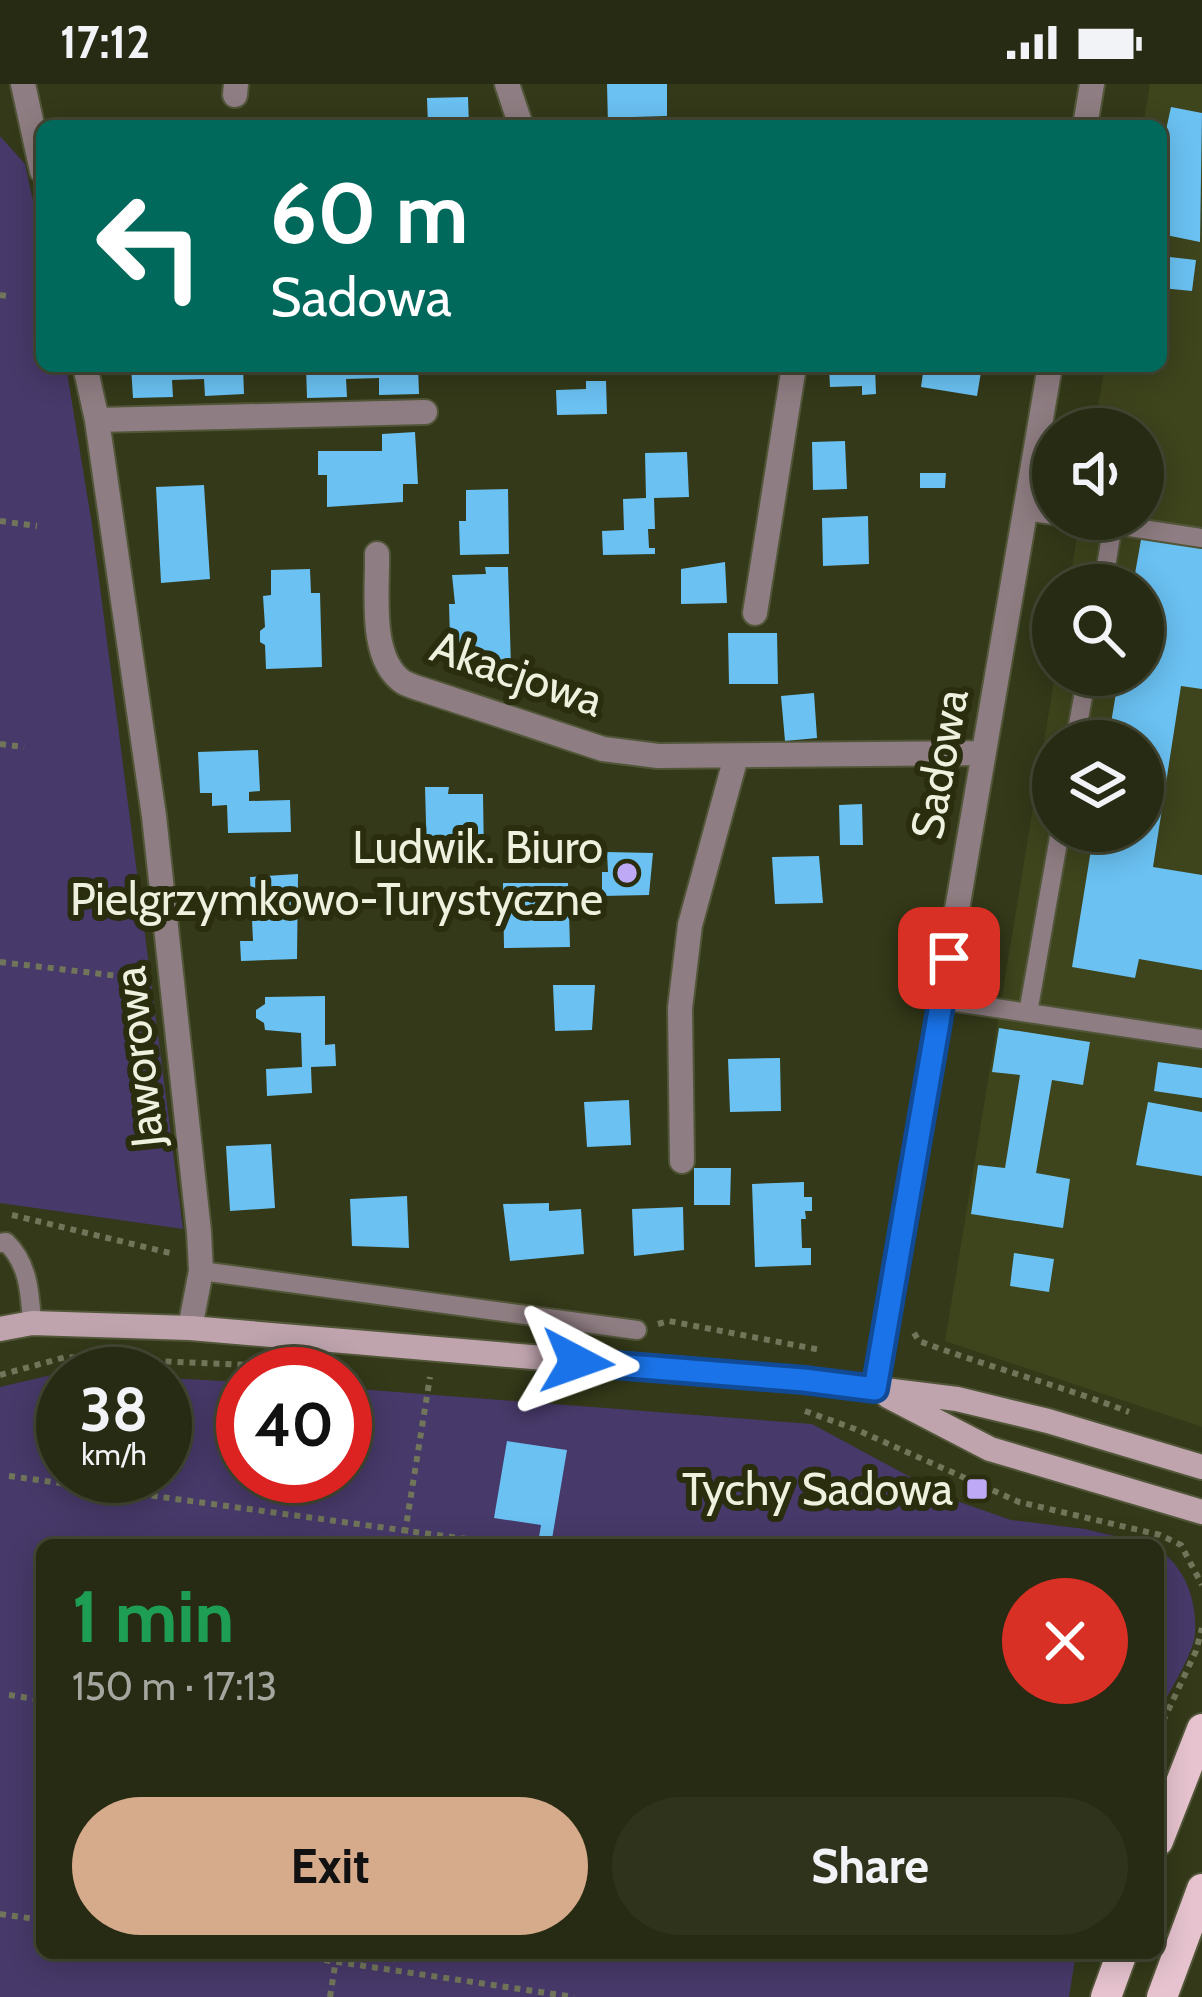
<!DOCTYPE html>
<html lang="en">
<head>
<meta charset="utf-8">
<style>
  :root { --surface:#272b13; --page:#2f331c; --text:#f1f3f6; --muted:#a4a7a0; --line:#434733; --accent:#d6ab8b }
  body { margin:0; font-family:Cabin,sans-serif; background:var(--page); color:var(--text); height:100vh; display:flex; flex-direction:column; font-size:45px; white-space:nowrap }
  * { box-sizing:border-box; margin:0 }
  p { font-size:39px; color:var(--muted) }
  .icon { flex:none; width:66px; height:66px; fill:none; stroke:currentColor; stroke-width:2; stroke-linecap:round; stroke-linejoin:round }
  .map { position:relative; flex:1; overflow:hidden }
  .drawer { position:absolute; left:36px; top:1455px; width:1128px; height:420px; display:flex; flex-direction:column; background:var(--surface); border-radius:18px; box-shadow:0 6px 30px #0003,0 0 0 3px var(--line) }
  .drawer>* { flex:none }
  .top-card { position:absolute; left:36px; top:36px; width:1131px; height:252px; border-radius:18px; box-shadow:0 6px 30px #0003,0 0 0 3px var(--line); background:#00695c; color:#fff; overflow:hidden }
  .tools { position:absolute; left:1032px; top:324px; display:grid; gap:24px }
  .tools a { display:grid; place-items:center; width:132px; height:132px; border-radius:50%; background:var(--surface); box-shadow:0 6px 30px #0003,0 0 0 3px var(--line); font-size:60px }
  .speed { position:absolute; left:36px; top:1263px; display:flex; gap:24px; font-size:60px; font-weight:700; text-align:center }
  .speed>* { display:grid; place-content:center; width:156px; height:156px; border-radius:50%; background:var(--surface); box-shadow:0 6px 30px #0003,0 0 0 3px var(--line); line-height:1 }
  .speed small { font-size:30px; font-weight:400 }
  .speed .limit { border:18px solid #d22; background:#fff; color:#111 }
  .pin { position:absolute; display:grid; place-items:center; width:102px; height:102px; color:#fff; margin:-51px; border-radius:24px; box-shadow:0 6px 18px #0006 }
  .me { position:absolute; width:132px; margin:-66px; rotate:94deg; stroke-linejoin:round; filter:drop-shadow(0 0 9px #0008) }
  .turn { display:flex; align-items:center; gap:42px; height:252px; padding:0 36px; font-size:54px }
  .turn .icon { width:156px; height:156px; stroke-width:2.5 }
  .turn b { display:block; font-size:84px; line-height:102px }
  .round { display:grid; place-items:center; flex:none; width:126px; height:126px; border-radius:63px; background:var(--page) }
  .summary { display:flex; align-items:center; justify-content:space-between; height:204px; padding:0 36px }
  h1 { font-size:72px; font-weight:700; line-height:90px; color:#1e9e55 }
  .action { display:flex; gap:24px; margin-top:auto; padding:24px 36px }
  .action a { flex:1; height:138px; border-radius:72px; background:var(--accent); color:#111; font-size:48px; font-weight:700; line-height:138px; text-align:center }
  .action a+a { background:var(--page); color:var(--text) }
  .status { display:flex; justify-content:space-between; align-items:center; height:84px; padding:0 60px; background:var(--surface); direction:ltr }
  .status svg { height:33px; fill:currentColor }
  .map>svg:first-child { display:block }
  .built { fill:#3e441c; fill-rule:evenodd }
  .green { fill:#473969 }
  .building { fill:#6ac1f2 }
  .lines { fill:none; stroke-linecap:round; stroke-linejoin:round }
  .lane-casing { stroke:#525639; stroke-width:22 }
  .street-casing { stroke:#525639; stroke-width:28 }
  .secondary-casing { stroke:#525639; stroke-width:28 }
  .primary-casing { stroke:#525639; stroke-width:34 }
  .path { stroke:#71765a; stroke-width:6; stroke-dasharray:6 6; stroke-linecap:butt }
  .lane { stroke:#8e7d82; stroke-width:18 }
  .street { stroke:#8e7d82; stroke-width:24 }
  .secondary { stroke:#bfa4ad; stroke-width:24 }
  .primary { stroke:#e6c3cf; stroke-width:30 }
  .route-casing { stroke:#114b97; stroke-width:30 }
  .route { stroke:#1a73e8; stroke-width:21 }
  .poi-dot { fill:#bda9f5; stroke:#2a2e0f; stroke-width:4.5 }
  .labels { text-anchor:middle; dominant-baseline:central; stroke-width:12; stroke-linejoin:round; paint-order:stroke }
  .street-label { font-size:45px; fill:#edf1de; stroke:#2a2e0f }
  .poi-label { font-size:45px; fill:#edf1de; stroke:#2a2e0f; text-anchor:end }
</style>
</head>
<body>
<div class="status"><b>17:12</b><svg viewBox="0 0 49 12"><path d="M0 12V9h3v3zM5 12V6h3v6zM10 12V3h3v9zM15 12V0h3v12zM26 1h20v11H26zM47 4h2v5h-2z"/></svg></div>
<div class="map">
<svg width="1202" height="1913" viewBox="0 0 1202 1913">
  <rect width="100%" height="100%" fill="#343919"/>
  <!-- built -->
  <path class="built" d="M1150,0H1202V1343L945,1257L1055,591H1143V501H1069L1080,435H1143V345H1094L1105,282H1161V42H1143ZM1053,657H1143V747H1053Z"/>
  <!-- green -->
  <path class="green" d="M0,52L25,80L42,158V282H66L92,441L183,1145L0,1119Z
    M64,1288L101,1290H63V1392H165V1294L243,1298V1392H345V1304L812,1340L951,1415L1011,1436L1085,1445L1153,1461H42V1869H1076L1069,1913H0V1303Z
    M1158,1465C1185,1483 1197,1516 1195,1549C1194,1570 1168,1609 1158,1629Z"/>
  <!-- building -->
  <path class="building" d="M607,0H667V32L633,33V40L608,41Z
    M468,13L469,42H428L427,14Z
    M1171,23L1202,29L1200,158L1161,150V69Z
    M772,33V42H716L715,34Z
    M1161,172L1196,176L1192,207L1161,204Z
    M131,282H243L244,310L205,312L204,295L172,296L173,313L133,314Z
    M306,282H418L419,310L379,311V294L346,295L347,313L307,314Z
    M829,282H875L876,310L862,311V302L830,303Z
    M924,282H982L977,312L921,303Z
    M586,297H606L607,330L557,331L556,306L586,305Z
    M415,348L418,400H403V418L327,423V391H318V367H382V350Z
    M845,357L847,405L813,406L812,358Z
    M687,368L689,413L654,414L655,445H648L649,464H655V470L603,471L602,447L624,446L623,415L646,414L645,369Z
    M920,389H946L945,404H920Z
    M204,401L210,495L161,499L156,403Z
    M508,405L509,470L460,471L459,437H466V406Z
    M868,432L869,480L823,482L822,434Z
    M1142,450L1202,460V605L1181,602L1153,783L1202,791V886L1139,875L1135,894L1072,883L1094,747H1143V657H1108L1119,591H1143V501H1133Z
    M725,478L727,519L681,520V485Z
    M485,483H508L511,583L493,582L492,571L456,572V554L450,555L449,520H455L452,491L486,490Z
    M310,485L311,509H320L322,583L266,585L265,561L260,558V547L265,543L263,512L271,511V486Z
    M728,549H777L778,600H729Z
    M814,609L817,654L785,657L781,612Z
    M258,666L260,707L249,708V717L290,716L291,748L228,749L227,721L212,722V709H200L198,668Z
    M425,703H449L448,710H483L484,772L427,773Z
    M862,720L863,761H840L839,721Z
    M607,768L653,769L649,811L602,812V788H608Z
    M819,772L823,819L775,820L772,773Z
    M298,790L297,875L241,877L240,857H253L250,793Z
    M503,799H568L569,820L553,821V828H569L570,863L504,864Z
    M553,901H595L592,946L555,947Z
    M325,912V961L335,960L336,982L311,983L312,1009L267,1012L266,985L302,983L301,949L265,946L264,939L256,934V926L265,920V913Z
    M999,944L1090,958L1083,1001L1052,996L1036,1089L1070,1095L1063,1144L971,1130L978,1081L1005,1084L1020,991L992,988Z
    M780,974L781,1027L730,1028L728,975Z
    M1158,978L1202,984V1014L1154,1007Z
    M629,1016L631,1061L587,1063L584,1018Z
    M1148,1018L1202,1028V1092L1136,1081Z
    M271,1060L275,1124L230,1127L226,1062Z
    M694,1084H731L730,1121H694Z
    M804,1098V1113H812V1127H805L806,1135H801L802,1164H811V1181L755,1183L752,1100Z
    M407,1112L409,1164L352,1162L350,1115Z
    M549,1119V1127L581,1125L584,1170L510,1177L503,1120Z
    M683,1123L684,1166L634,1172L632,1125Z
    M1014,1169L1054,1175L1049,1208L1010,1202Z
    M507,1357L567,1366L552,1455L539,1453L541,1441L494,1434Z"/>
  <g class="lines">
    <defs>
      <path id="lane" d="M1026,427L1053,431
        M1077,435L1202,454
        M1103,501L1113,440
        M1075,657L1087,591
        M942,916L1202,955
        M1028,929L1060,747
        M0,1159L6,1158C29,1180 30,1210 32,1239
        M201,1187L637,1246"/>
      <path id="street" d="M23,0L42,87
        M507,0L521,42
        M235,11L236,0
        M1085,42L1092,0
        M85,282L97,336L154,732L199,1148L201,1187L190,1244
        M97,336L425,328
        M377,470C378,506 368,574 403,598C410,602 421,605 430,608L603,665L658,672L983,669
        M755,529L794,282
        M682,1077L680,924L690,841L736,673
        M875,1305L1050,282"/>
      <path id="secondary" d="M0,1245L32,1239L190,1244L804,1296L957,1315L1048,1337L1202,1383
        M888,1312L990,1365L1202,1428"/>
      <path id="primary" d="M1158,1757L1202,1645
        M1106,1913L1122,1869
        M1162,1913L1202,1805"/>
    </defs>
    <!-- lane casing -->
    <use href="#lane" class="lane-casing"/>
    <!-- street casing -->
    <use href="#street" class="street-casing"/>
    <!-- secondary casing -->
    <use href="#secondary" class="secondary-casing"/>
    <!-- primary casing -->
    <use href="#primary" class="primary-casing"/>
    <!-- path -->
    <path class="path" d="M0,211L7,212
      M0,437L37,442
      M0,660L24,663
      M0,878L144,895
      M12,1131L174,1170
      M658,1240L669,1237L821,1266
      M914,1249L919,1257C988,1283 1062,1302 1129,1328
      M0,1291L66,1273L248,1281
      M805,1327L855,1345L1019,1418L1160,1451L1181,1461L1202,1501
      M9,1392L510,1461
      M403,1461L430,1293
      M9,1611L42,1616
      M1158,1648L1196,1567L1202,1544
      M0,1830L42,1836
      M277,1869L574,1913
      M330,1913L337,1869"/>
    <!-- lane -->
    <use href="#lane" class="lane"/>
    <!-- street -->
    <use href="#street" class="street"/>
    <!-- secondary -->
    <use href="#secondary" class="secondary"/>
    <!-- primary -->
    <use href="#primary" class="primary"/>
  </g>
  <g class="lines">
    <defs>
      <path id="route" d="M577,1278L804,1296L875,1305L949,874"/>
    </defs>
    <!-- route casing -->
    <use href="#route" class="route-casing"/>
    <!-- route -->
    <use href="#route" class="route"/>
  </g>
  <!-- markers -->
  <g class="poi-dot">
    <circle cx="627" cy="789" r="12"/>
    <rect x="965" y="1393" width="24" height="24" rx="6"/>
  </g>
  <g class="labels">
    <!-- street labels -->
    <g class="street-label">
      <text transform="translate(517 589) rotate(19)">Akacjowa</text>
      <text transform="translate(939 680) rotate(-80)">Sadowa</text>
      <text transform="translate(138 973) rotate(-96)">Jaworowa</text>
    </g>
    <!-- poi labels -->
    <g class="poi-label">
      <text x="603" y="763">Ludwik. Biuro<tspan x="603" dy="52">Pielgrzymkowo-Turystyczne</tspan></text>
      <text x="953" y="1405">Tychy Sadowa</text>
    </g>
  </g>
</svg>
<div class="tools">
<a><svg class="icon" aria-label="sound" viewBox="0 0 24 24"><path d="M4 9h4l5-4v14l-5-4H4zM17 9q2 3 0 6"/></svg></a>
<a><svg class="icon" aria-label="search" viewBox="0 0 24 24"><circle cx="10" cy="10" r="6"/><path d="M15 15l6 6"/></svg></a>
<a><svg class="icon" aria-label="layers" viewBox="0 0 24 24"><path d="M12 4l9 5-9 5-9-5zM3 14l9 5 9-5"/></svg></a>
</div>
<div class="speed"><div>38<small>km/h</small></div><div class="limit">40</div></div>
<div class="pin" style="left:949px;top:874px;background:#d93025"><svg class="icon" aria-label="arrive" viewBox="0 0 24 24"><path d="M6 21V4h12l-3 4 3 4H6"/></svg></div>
<svg class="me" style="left:577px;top:1278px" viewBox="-20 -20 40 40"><path d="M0-17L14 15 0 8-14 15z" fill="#1a73e8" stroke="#fff" stroke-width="4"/></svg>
<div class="top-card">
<div class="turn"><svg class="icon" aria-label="left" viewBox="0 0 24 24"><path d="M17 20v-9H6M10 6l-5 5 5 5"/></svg><div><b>60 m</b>Sadowa</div></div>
</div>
<section class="drawer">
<div class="summary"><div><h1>1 min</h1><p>150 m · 17:13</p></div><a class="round" style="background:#d93025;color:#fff"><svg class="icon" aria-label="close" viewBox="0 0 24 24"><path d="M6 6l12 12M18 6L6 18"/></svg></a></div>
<div class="action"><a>Exit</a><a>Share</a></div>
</section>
</div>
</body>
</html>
